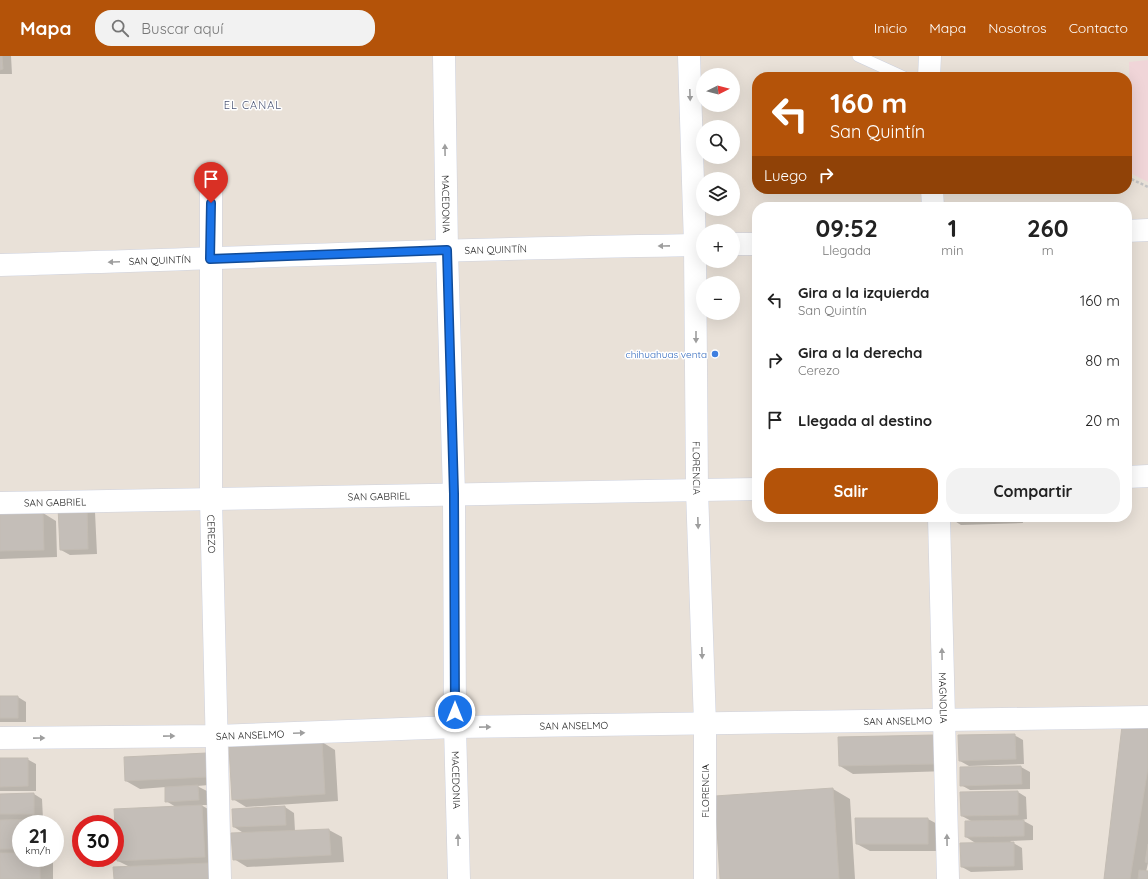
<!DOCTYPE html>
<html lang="es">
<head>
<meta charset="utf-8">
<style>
  :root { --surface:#fff; --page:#f2f2f2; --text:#222; --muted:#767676; --accent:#b45309 }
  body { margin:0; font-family:Quicksand,sans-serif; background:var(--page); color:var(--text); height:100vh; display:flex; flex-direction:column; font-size:15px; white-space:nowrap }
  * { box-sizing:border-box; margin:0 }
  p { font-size:13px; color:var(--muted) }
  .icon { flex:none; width:22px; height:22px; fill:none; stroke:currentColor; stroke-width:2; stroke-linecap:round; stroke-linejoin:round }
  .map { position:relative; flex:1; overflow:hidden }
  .panel { position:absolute; left:752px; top:146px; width:380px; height:320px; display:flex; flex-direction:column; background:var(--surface); border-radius:16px; box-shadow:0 4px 16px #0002 }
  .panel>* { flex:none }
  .hud { position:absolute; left:752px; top:16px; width:380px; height:122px; border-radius:16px; box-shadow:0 4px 16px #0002; background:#b45309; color:#fff; overflow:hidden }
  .needle { width:26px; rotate:84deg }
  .tools { position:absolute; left:696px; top:12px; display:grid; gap:8px }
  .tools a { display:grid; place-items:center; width:44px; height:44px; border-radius:50%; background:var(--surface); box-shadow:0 4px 16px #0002; font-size:20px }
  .speed { position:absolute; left:12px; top:759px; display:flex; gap:8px; font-size:20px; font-weight:700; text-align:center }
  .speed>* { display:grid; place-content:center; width:52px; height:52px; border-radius:50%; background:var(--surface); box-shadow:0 4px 16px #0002; line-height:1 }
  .speed small { font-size:10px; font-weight:400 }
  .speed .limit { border:6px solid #d22; background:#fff; color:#111 }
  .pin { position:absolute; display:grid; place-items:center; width:34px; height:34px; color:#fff; margin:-41px -17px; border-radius:50% 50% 50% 0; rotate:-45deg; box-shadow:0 0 4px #0007 }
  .pin .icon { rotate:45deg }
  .me { position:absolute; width:44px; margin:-22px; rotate:0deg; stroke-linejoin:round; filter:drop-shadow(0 0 3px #0008) }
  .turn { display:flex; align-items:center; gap:14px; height:84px; padding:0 12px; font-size:18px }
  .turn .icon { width:52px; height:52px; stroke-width:2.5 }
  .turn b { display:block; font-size:28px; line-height:34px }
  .then { display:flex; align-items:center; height:38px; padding:0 12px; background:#0003; gap:8px; font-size:15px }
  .eta { display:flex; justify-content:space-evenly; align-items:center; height:68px; text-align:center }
  .eta b { font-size:24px; font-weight:800; line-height:28px }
  .button { display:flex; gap:8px; margin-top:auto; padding:8px 12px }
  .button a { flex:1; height:46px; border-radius:16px; background:var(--accent); color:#fff; font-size:16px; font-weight:800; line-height:46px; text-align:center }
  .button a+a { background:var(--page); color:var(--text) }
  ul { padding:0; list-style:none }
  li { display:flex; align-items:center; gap:12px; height:60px; padding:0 12px }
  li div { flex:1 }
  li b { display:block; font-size:15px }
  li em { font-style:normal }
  header { display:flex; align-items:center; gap:24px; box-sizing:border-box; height:56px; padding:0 20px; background:var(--accent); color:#fff }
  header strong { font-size:19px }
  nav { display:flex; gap:22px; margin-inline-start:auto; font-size:14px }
  .search { width:280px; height:36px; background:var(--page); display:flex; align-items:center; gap:10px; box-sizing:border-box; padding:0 14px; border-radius:16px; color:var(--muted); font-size:15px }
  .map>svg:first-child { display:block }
  .medical { fill:#f0d5d8 }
  .shadow { fill:#0003 }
  .building { fill:#c4beb8; stroke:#c3bcb3 }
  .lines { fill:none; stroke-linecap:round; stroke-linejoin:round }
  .lane-casing { stroke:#ced2df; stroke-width:12 }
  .street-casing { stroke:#ced2df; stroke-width:23 }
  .path { stroke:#c3c3c3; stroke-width:2.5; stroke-dasharray:3 2; stroke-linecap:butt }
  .lane { stroke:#fff; stroke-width:11 }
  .street { stroke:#fff; stroke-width:22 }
  .oneway { fill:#9e9e9e }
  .route-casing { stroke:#114b97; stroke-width:10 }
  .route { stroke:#1a73e8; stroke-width:7 }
  .shop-dot { fill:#3f7fe0; stroke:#fff; stroke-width:1.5 }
  .labels { text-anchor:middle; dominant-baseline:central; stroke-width:3; stroke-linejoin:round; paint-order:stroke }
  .street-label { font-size:10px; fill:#272727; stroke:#fff }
  .shop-label { font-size:10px; fill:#366cbe; stroke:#fff; text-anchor:end }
  .neighbourhood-label { font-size:11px; letter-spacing:1px; fill:#4a5474; stroke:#fff }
</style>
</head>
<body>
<header>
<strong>Mapa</strong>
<div class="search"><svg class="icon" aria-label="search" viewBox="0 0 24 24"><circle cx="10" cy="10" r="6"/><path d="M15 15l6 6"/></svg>Buscar aquí</div>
<nav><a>Inicio</a><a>Mapa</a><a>Nosotros</a><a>Contacto</a></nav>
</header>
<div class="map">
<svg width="1148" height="823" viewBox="0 0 1148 823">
  <rect width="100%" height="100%" fill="#e9e1d8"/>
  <!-- medical -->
  <path class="medical" d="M1148,4V126L1130,117L1129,6Z"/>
  <!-- shadow -->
  <path class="shadow" d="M0,0H11L12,18H0Z
    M86,451L95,456L97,498L70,499L61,494Z
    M43,457L56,465L57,501L0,503V459Z
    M952,461H1022L1023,467L961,469L953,464Z
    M0,641H18L26,646V666H0Z
    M1148,670V807L1146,816H1148V823H1105Z
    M1014,679L1023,684L1024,708L969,710L960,705Z
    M934,680L948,715L853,718L840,710Z
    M322,686L335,694L338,745L246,751L233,743Z
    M207,698L221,728L197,730L207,735V749H201L215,757L221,823H115L130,811L118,805L176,751L166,745V731L140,733L126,725Z
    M0,703H27L36,708V735H0Z
    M1021,711L1030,716V733L970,734L961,729Z
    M833,733L850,743L855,823H721Z
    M1018,736L1026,741L1027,763L1022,764L1033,770V784L1010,785L1022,792L1023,814L971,816L962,811L977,788L966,781L973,766L962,760Z
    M34,738L42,743L43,763H35L44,768H21V802H47L53,805V823H0V739Z
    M285,751L294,757L295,775L329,774L342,781L344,806L247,811L234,803L245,778L234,771L233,754Z
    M928,763L941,770V795H870L857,788Z"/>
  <!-- building -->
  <path class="building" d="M0,0H2L3,13L0,14Z
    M87,450L88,493L60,494L58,451Z
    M43,456L44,494L0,495V458Z
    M951,461H1014V463L952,465Z
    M0,640H18V662H0Z
    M1148,669V712L1130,823H1104L1122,670Z
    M1015,678L1016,703L959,705L958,679Z
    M934,679L935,708L839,710L838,681Z
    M322,685L325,738L232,744L229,691Z
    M207,697L208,721L125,725L124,701Z
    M0,702H28V730L0,731Z
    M1021,710L1022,728L960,730V711Z
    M198,729L199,744L165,746V731Z
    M833,732L839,823H720L715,740Z
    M1018,735V759L961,760L960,736Z
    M34,737V758H0V738Z
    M202,749L205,801L117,805L114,753Z
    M285,750L286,769L233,771L232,753Z
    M855,762H928V788H856Z
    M38,763V768H21V793H0V764Z
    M1024,764V780L965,781V765Z
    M329,773L331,799L233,804L231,777Z
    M1014,786V810L961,811L960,787Z
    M1148,788V807L1145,806Z
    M0,797H21V802H40V823H0Z
    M208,807L209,823H114L113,811Z
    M1139,814L1148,815V823H1138Z"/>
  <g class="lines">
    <defs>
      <path id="lane" d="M858,0L904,21"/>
      <g id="street">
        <path id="s1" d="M444,0L447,194L454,438L455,671L459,823"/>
        <path id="s2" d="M689,0L695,189L697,434L705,668V823"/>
        <path d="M929,21L930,0"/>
        <path id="s3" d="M211,133V444L220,823"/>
        <path d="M932,133L933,151"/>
        <path d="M1127,175L1148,174"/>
        <path d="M733,188H757"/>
        <path id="s4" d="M0,209C234,202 469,192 703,189"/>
        <path d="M1127,421L1148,420"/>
        <path id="s5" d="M0,447L757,433"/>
        <path id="s6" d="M939,461L948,823"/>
        <path id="s7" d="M0,682L216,680L455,671L1148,661"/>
      </g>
    </defs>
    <!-- lane casing -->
    <use href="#lane" class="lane-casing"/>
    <!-- street casing -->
    <use href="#street" class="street-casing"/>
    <!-- path -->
    <path class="path" d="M1127,121L1148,131"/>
    <!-- lane -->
    <use href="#lane" class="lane"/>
    <!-- street -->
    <use href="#street" class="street"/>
  </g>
  <!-- one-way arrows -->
  <defs><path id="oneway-solid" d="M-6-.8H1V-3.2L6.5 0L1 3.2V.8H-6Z"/></defs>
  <g class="oneway">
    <use href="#oneway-solid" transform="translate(690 39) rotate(88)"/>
    <use href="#oneway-solid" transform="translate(445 94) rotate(-91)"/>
    <use href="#oneway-solid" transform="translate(664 190) rotate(179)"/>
    <use href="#oneway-solid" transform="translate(114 206) rotate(178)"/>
    <use href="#oneway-solid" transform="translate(696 281) rotate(90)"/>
    <use href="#oneway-solid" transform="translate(698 467) rotate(88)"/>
    <use href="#oneway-solid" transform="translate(702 597) rotate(88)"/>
    <use href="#oneway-solid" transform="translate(942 598) rotate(-91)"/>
    <use href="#oneway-solid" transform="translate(485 671) rotate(-1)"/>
    <use href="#oneway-solid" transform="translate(299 677) rotate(-2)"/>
    <use href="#oneway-solid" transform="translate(169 680) rotate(-1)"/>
    <use href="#oneway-solid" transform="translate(39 682) rotate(-1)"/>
    <use href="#oneway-solid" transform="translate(458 784) rotate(-91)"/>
    <use href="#oneway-solid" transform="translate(947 784) rotate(-91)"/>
  </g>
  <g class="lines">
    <defs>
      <path id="route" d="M211,147L210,203L447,194L454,438L455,656"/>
    </defs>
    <!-- route casing -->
    <use href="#route" class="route-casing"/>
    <!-- route -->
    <use href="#route" class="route"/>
  </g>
  <!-- markers -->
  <circle class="shop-dot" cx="715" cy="298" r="4"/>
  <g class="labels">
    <!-- street labels -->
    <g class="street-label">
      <text stroke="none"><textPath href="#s1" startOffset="148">MACEDONIA</textPath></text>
      <text stroke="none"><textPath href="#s4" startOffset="496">SAN QUINTÍN</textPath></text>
      <text stroke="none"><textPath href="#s4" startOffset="160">SAN QUINTÍN</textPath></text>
      <text stroke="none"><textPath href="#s2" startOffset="412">FLORENCIA</textPath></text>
      <text stroke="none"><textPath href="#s5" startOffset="379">SAN GABRIEL</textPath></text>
      <text stroke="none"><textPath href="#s5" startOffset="55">SAN GABRIEL</textPath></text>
      <text stroke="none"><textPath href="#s3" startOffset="345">CEREZO</textPath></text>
      <text stroke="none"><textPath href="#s6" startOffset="181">MAGNOLIA</textPath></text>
      <text stroke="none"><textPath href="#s7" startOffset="898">SAN ANSELMO</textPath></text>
      <text stroke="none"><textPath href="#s7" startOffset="574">SAN ANSELMO</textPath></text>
      <text stroke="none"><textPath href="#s7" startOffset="250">SAN ANSELMO</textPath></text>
      <text stroke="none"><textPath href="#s1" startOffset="724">MACEDONIA</textPath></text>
      <text transform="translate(705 735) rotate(-90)">FLORENCIA</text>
    </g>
    <!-- shop labels -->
    <g class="shop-label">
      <text x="707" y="298">chihuahuas venta</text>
    </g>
    <!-- neighbourhood labels -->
    <g class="neighbourhood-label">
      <text x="253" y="49">EL CANAL</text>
    </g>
  </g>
</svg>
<div class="tools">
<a><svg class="needle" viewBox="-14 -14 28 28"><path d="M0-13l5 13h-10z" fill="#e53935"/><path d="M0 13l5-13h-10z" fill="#767676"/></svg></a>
<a><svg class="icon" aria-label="search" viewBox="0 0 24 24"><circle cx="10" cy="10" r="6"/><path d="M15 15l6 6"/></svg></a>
<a><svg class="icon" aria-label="layers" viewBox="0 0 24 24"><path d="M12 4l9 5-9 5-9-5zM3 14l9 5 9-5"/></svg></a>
<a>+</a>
<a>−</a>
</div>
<div class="speed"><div>21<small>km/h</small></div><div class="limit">30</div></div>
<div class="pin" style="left:211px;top:147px;background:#d93025"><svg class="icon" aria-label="arrive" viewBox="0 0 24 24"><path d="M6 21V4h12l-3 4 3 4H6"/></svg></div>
<svg class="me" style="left:455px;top:656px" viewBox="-20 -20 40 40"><circle r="17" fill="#1a73e8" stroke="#fff" stroke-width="3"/><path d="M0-11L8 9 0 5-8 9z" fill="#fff"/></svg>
<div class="hud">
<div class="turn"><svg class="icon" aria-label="left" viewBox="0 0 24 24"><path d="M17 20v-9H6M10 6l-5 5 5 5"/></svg><div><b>160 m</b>San Quintín</div></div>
<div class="then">Luego<svg class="icon" aria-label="right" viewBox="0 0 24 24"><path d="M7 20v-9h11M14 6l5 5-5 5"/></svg></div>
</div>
<section class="panel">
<div class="eta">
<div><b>09:52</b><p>Llegada</p></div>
<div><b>1</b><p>min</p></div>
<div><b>260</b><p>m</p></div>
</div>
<ul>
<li><svg class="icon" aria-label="left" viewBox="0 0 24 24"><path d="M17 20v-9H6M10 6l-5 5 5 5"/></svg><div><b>Gira a la izquierda</b><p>San Quintín</p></div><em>160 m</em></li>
<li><svg class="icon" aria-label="right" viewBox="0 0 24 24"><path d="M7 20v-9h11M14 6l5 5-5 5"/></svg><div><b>Gira a la derecha</b><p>Cerezo</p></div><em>80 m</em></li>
<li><svg class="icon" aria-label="arrive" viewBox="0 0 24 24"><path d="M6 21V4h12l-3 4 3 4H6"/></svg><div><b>Llegada al destino</b></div><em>20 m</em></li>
</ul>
<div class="button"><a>Salir</a><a>Compartir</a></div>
</section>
</div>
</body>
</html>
